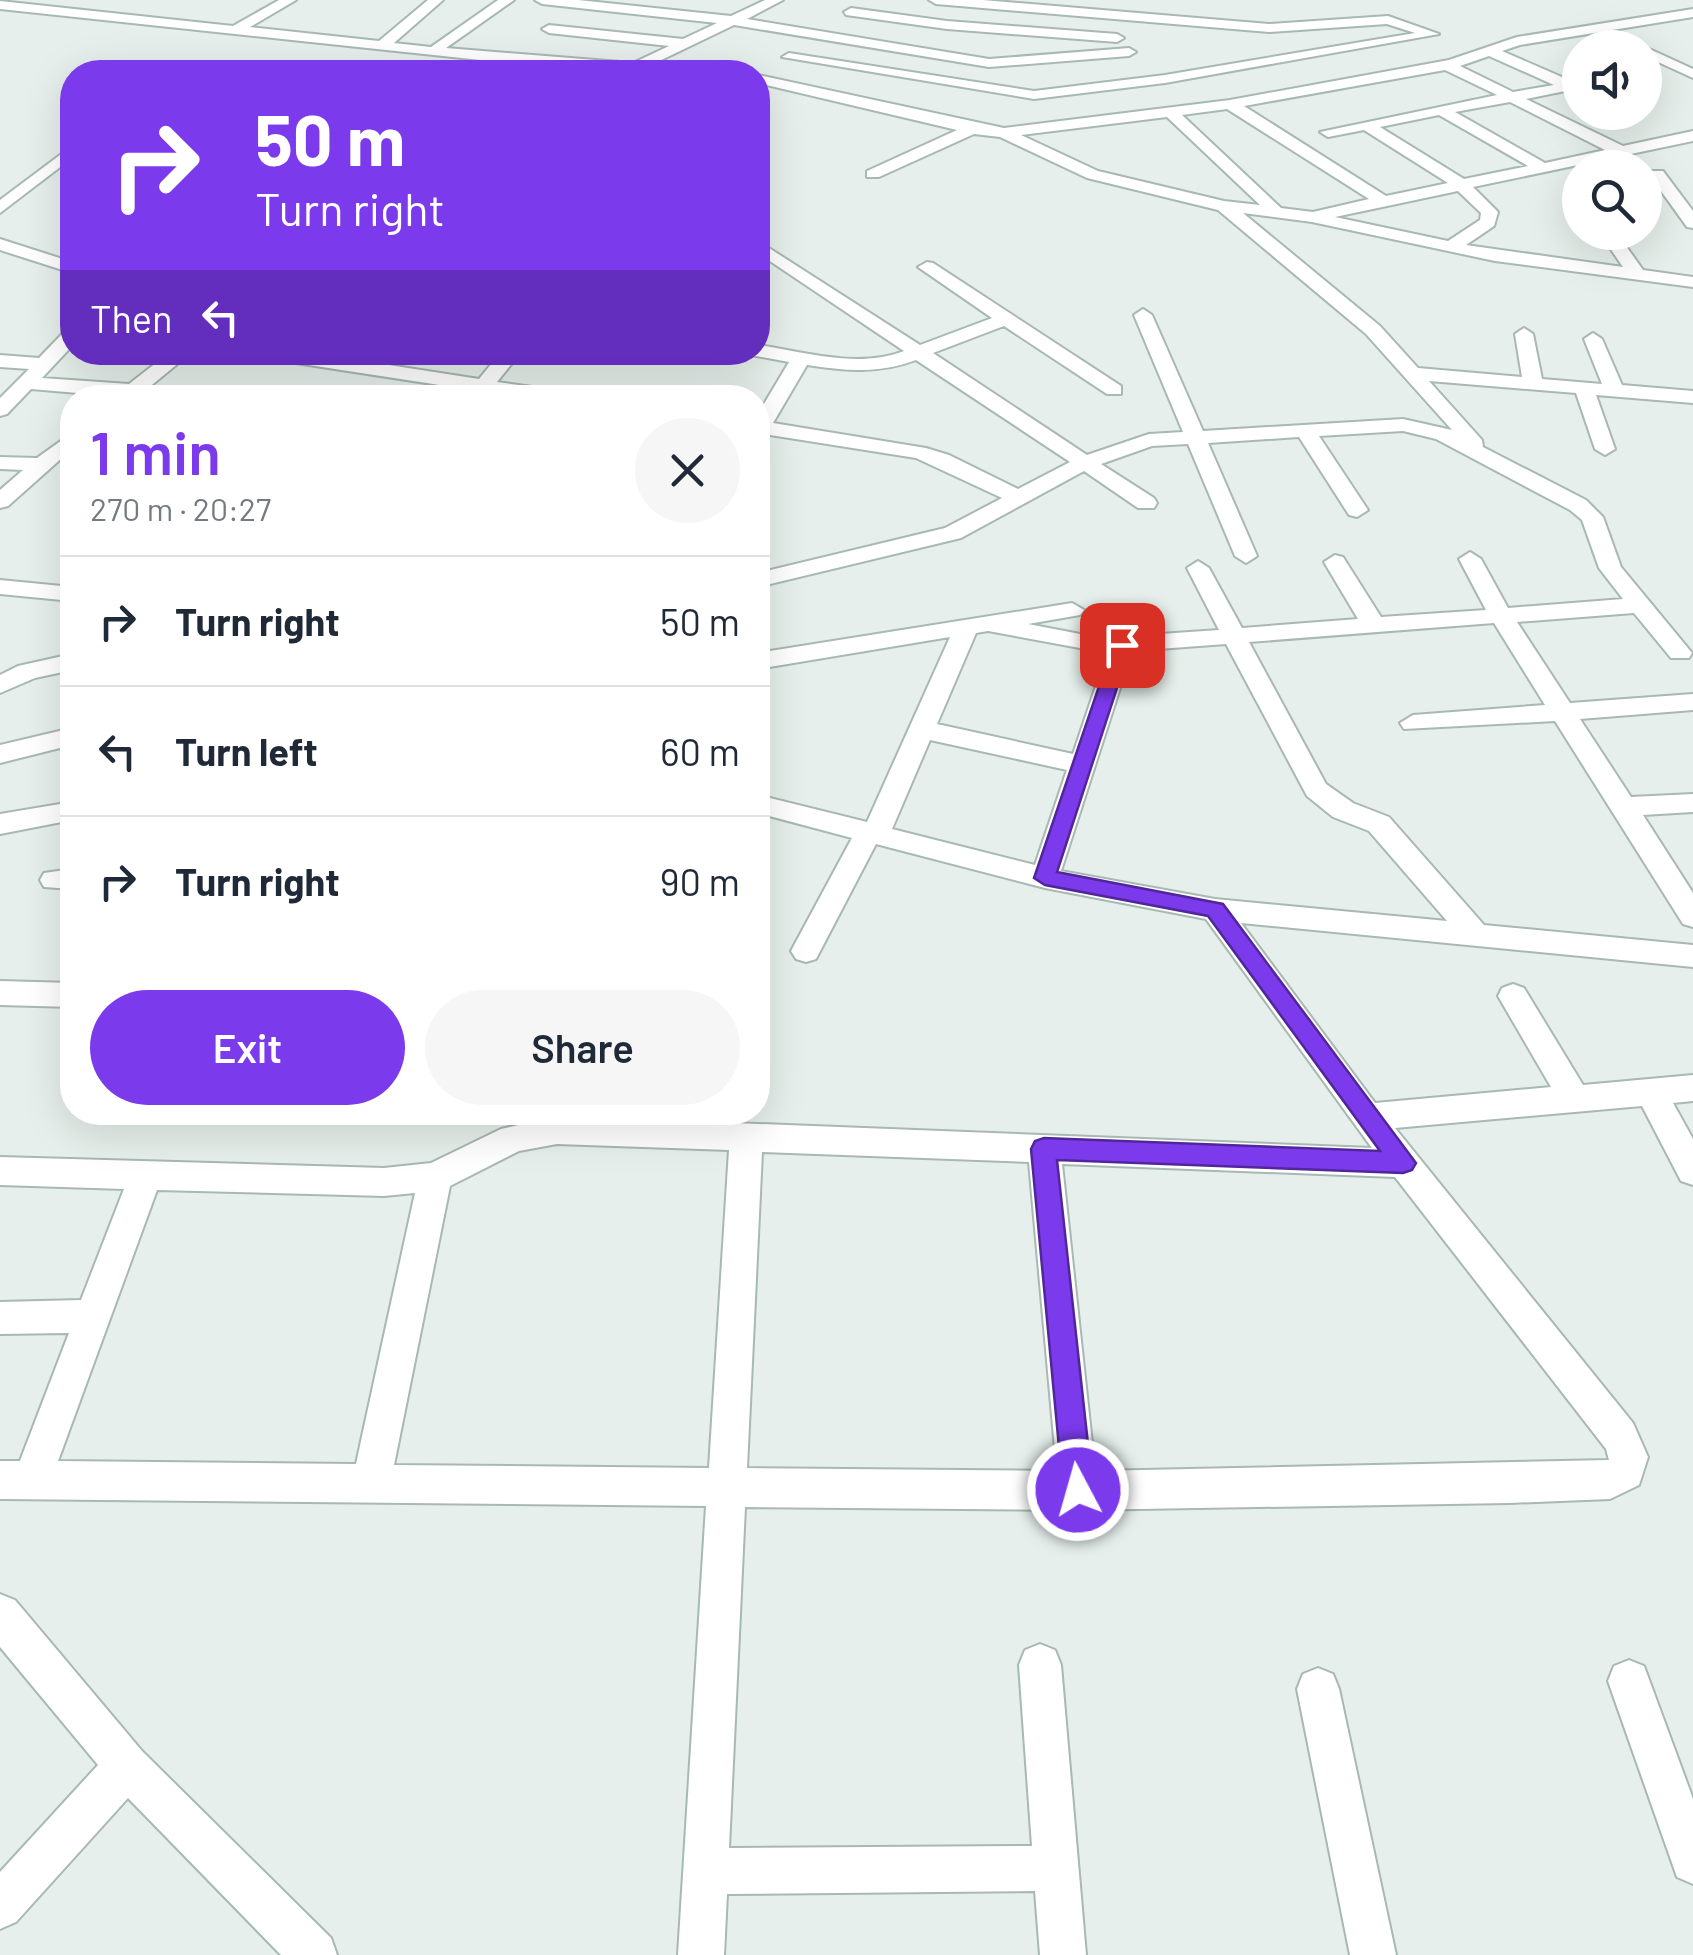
<!DOCTYPE html>
<html lang="en">
<head>
<meta charset="utf-8">
<style>
  :root { --surface:#fff; --page:#f6f6f7; --text:#1f2937; --muted:#747a83; --line:#e0e1e3; --accent:#7c3aed }
  body { margin:0; font-family:Barlow,sans-serif; background:var(--page); color:var(--text); height:100vh; display:flex; flex-direction:column; font-size:38px; white-space:nowrap }
  * { box-sizing:border-box; margin:0 }
  p { font-size:32px; color:var(--muted) }
  .icon { flex:none; width:55px; height:55px; fill:none; stroke:currentColor; stroke-width:2; stroke-linecap:round; stroke-linejoin:round }
  .map { position:relative; flex:1; overflow:hidden }
  .details { position:absolute; left:60px; top:385px; width:710px; height:740px; display:flex; flex-direction:column; background:var(--surface); border-radius:40px; box-shadow:0 10px 40px #0002 }
  .details>* { flex:none }
  .hud { position:absolute; left:60px; top:60px; width:710px; height:305px; border-radius:40px; box-shadow:0 10px 40px #0002; background:#7c3aed; color:#fff; overflow:hidden }
  .buttons { position:absolute; left:1562px; top:30px; display:grid; gap:20px }
  .buttons a { display:grid; place-items:center; width:100px; height:100px; border-radius:50%; background:var(--surface); box-shadow:0 10px 40px #0002; font-size:50px }
  .pin { position:absolute; display:grid; place-items:center; width:85px; height:85px; color:#fff; margin:-42px; border-radius:20px; box-shadow:0 5px 15px #0006 }
  .me { position:absolute; width:110px; margin:-55px; rotate:354deg; stroke-linejoin:round; filter:drop-shadow(0 0 8px #0008) }
  .turn { display:flex; align-items:center; gap:35px; height:210px; padding:0 30px; font-size:45px }
  .turn .icon { width:130px; height:130px; stroke-width:2.5 }
  .turn b { display:block; font-size:70px; line-height:85px }
  .then { display:flex; align-items:center; height:95px; padding:0 30px; background:#0003; gap:20px; font-size:38px }
  .round { display:grid; place-items:center; flex:none; width:105px; height:105px; border-radius:52px; background:var(--page) }
  .head { display:flex; align-items:center; justify-content:space-between; height:170px; padding:0 30px }
  h1 { font-size:60px; font-weight:600; line-height:75px; color:var(--accent) }
  .action { display:flex; gap:20px; margin-top:auto; padding:20px 30px }
  .action a { flex:1; height:115px; border-radius:60px; background:var(--accent); color:#fff; font-size:40px; font-weight:600; line-height:115px; text-align:center }
  .action a+a { background:var(--page); color:var(--text) }
  ul { padding:0; list-style:none }
  li { display:flex; align-items:center; gap:30px; height:130px; padding:0 30px; border-top:2px solid var(--line) }
  li div { flex:1 }
  li b { display:block; font-size:38px }
  li em { font-style:normal }
  .map>svg:first-child { display:block }
  .lines { fill:none; stroke-linecap:round; stroke-linejoin:round }
  .minor-casing { stroke:#a8b8b2; stroke-width:4 }
  .minor { fill:#fff; fill-rule:evenodd }
  .route { fill:#7c3aed; stroke:#51269a; stroke-width:2.5 }
</style>
</head>
<body>
<div class="map">
<svg width="1693" height="1955" viewBox="0 0 1693 1955">
  <rect width="100%" height="100%" fill="#e6efeb"/>
  <g class="lines">
    <defs>
      <path id="minor" d="M279,0H296L250,27L379,41L428,0H443L394,43L431,47L498,0H514L446,48L633,63L669,46L549,33L542,29L549,25L683,39L717,23L542,4L535,0H578L731,16L765,0H783L747,19L989,59L1129,48L1136,52L1129,56L989,67L734,25L651,65L697,68L704,72L509,63L0,9V1L233,26Z
        M929,0H983L1269,24L1388,16L1439,34L1165,83L1034,99L782,57L789,53L1034,91L1165,75L1415,33L1387,24L1269,32L936,4Z
        M851,8L947,21L1117,34L1124,38L1117,42L947,29L846,15L844,12Z
        M1693,9V17L1520,45L1502,51L1571,81L1580,80V88L1526,99L1623,146L1693,131V141L1473,187L1498,212L1494,226L1466,245L1623,267L1599,232H1616L1643,270L1693,277V287L1495,261L1312,222L1243,213L1380,326L1418,368L1522,377L1515,334L1524,328L1533,334L1542,379L1602,384L1584,339L1593,333L1602,339L1622,385L1693,391V403L1596,395L1615,449L1605,455L1595,449L1576,393L1429,381L1482,440L1483,447L1586,500L1603,517L1621,567L1692,653L1689,658H1671L1634,613L1517,622L1570,703L1693,694V710L1580,719L1631,797L1693,794V812L1643,815L1693,893V927L1683,924L1555,721L1404,729L1400,723L1413,715L1545,705L1494,623L1249,642L1326,784L1353,803L1389,817L1484,925L1693,945V967L1241,923L1375,1103L1551,1087L1498,996L1502,988L1513,984L1524,988L1583,1085L1693,1075V1101L1673,1103L1693,1139V1185L1681,1181L1642,1106L1395,1128L1633,1423L1648,1457L1639,1485L1610,1499L1509,1503L1078,1510L745,1507L729,1848L1032,1846L1019,1665L1025,1650L1040,1644L1055,1650L1061,1665L1086,1955H1040L1035,1891L727,1894L724,1955H678L706,1506L0,1499V1461H20L69,1333L0,1334V1302L81,1300L124,1189L0,1185V1157L384,1168L431,1163L501,1129L557,1116L1372,1148L1206,919L1045,888L876,844L816,959L806,962L796,959L791,951L852,838L758,813V795L867,822L950,637L758,669V653L1072,603L1084,610L1080,615L1028,624L1101,638L1219,630L1187,568L1198,561L1209,568L1242,628L1358,619L1324,562L1335,555L1343,557L1381,617L1486,610L1459,559L1470,552L1481,559L1508,608L1623,599L1599,568L1582,520L1570,510L1436,439L1403,431L1319,436L1368,510L1357,517L1349,515L1299,437L1208,443L1257,556L1246,563L1235,556L1188,444L1152,446L1101,464L1154,498L1157,503L1154,508H1138L1084,471L961,538L758,587V573L945,528L1002,498L916,458L758,433V414L789,362L751,355L749,352H758V345C806,352 857,369 904,351L758,253V241L920,345L992,318L918,267L927,262L933,263L1121,386V394H1107L1004,326L933,353L1087,455L1149,434L1183,432L1134,315L1143,309L1152,315L1203,431L1403,419L1452,430L1366,334L1218,210L1087,178L1000,137L974,134L879,177H867V171L957,130L758,83V75L1004,128L1230,100L1449,60L1517,37ZM1489,56L1554,85L1513,92L1460,66ZM1445,70L1497,95L1320,132L1328,137L1364,130L1448,183L1386,196L1244,106ZM1510,102L1605,150L1545,163L1455,112ZM1227,109L1369,199L1313,212L1281,208L1182,115ZM1439,115L1528,166L1464,179L1380,127ZM1167,117L1260,205L1224,201L1098,171L1021,135ZM1458,191L1481,213L1480,220L1448,241L1335,217ZM916,360L1070,462L1018,489L949,455L926,448L773,423L807,365C846,371 879,374 916,360ZM988,631L1107,653L1073,754L937,724L976,633ZM1226,644L1307,796L1333,817L1369,831L1447,921L1215,899L1061,871L1132,651ZM930,740L1067,770L1035,865L892,829ZM557,1144L729,1150L709,1468L394,1465L450,1186L519,1151ZM762,1152L1029,1162L1057,1471L747,1468ZM1062,1164L1395,1177L1606,1449L1609,1460L1095,1471ZM157,1190L384,1196L415,1193L356,1464L58,1461Z
        M1645,47L1693,69V78L1645,56Z
        M72,146V158L0,213V200Z
        M1651,171H1663L1693,211V228L1687,227L1651,177Z
        M1579,190L1580,200L1573,198L1571,195Z
        M0,239L72,262V273L0,250Z
        M72,329V346L42,378L129,384L170,352H192L136,398L31,389L7,414L0,416V398L29,369L0,367V355L39,358L65,331Z
        M254,352H305L479,379L501,352H521L497,382L567,392L577,398H524L263,358Z
        M72,433V449L8,506L0,508V490L23,470L0,469V457L37,458Z
        M0,580L72,587V601L0,594Z
        M72,654V670L35,678L0,693V675L18,666Z
        M72,728V745L0,763V745Z
        M72,802V820L0,834V814Z
        M72,869V889L44,887L40,880L44,873Z
        M0,981L72,983V1007L0,1005Z
        M0,1594L15,1600L142,1751L331,1938L337,1955H281L128,1798L16,1922L0,1929V1872L98,1765L0,1647Z
        M1629,1660L1644,1666L1693,1799V1884L1677,1877L1608,1681L1614,1666Z
        M1318,1668L1333,1674L1339,1689L1396,1955H1350L1297,1689L1303,1674Z"/>
    </defs>
    <!-- minor casing -->
    <use href="#minor" class="minor-casing"/>
    <!-- minor -->
    <use href="#minor" class="minor"/>
  </g>
  <!-- route -->
  <path class="route" d="M1122,639L1131,645L1057,872L1223,904L1416,1163L1412,1170L1403,1173L1057,1160L1093,1490L1088,1501L1078,1505L1068,1501L1063,1490L1031,1149L1035,1141L1044,1138L1380,1151L1208,916L1045,885L1034,878L1113,645Z"/>
</svg>
<div class="buttons">
<a><svg class="icon" aria-label="sound" viewBox="0 0 24 24"><path d="M4 9h4l5-4v14l-5-4H4zM17 9q2 3 0 6"/></svg></a>
<a><svg class="icon" aria-label="search" viewBox="0 0 24 24"><circle cx="10" cy="10" r="6"/><path d="M15 15l6 6"/></svg></a>
</div>
<div class="pin" style="left:1122px;top:645px;background:#d93025"><svg class="icon" aria-label="arrive" viewBox="0 0 24 24"><path d="M6 21V4h12l-3 4 3 4H6"/></svg></div>
<svg class="me" style="left:1078px;top:1490px" viewBox="-20 -20 40 40"><circle r="17" fill="#7c3aed" stroke="#fff" stroke-width="3"/><path d="M0-11L8 9 0 5-8 9z" fill="#fff"/></svg>
<div class="hud">
<div class="turn"><svg class="icon" aria-label="right" viewBox="0 0 24 24"><path d="M7 20v-9h11M14 6l5 5-5 5"/></svg><div><b>50 m</b>Turn right</div></div>
<div class="then">Then<svg class="icon" aria-label="left" viewBox="0 0 24 24"><path d="M17 20v-9H6M10 6l-5 5 5 5"/></svg></div>
</div>
<section class="details">
<div class="head"><div><h1>1 min</h1><p>270 m · 20:27</p></div><a class="round"><svg class="icon" aria-label="close" viewBox="0 0 24 24"><path d="M6 6l12 12M18 6L6 18"/></svg></a></div>
<ul>
<li><svg class="icon" aria-label="right" viewBox="0 0 24 24"><path d="M7 20v-9h11M14 6l5 5-5 5"/></svg><div><b>Turn right</b></div><em>50 m</em></li>
<li><svg class="icon" aria-label="left" viewBox="0 0 24 24"><path d="M17 20v-9H6M10 6l-5 5 5 5"/></svg><div><b>Turn left</b></div><em>60 m</em></li>
<li><svg class="icon" aria-label="right" viewBox="0 0 24 24"><path d="M7 20v-9h11M14 6l5 5-5 5"/></svg><div><b>Turn right</b></div><em>90 m</em></li>
</ul>
<div class="action"><a>Exit</a><a>Share</a></div>
</section>
</div>
</body>
</html>
